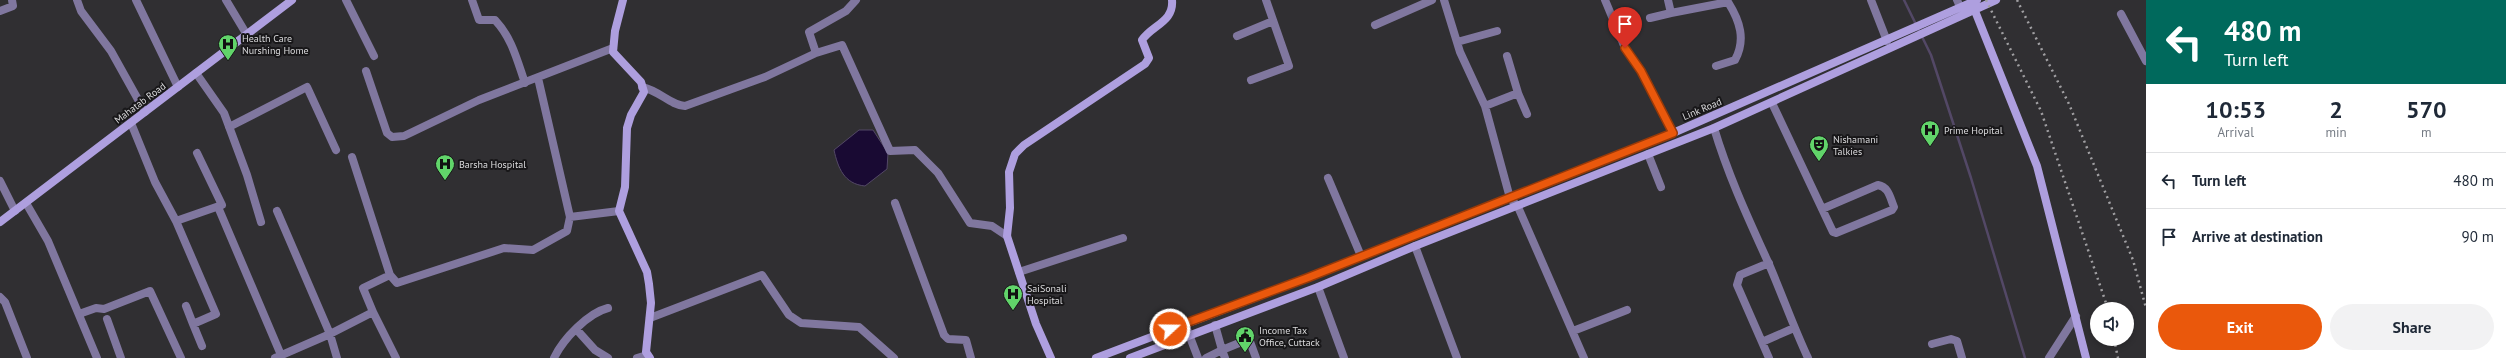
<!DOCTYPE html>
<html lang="en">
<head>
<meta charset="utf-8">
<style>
  :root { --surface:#fff; --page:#f2f2f3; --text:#1f2937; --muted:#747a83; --line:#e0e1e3; --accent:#ea580c }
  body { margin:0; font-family:"PT Sans",sans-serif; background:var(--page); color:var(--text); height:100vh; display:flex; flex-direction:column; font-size:15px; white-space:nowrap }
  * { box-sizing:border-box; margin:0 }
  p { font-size:13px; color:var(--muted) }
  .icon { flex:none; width:22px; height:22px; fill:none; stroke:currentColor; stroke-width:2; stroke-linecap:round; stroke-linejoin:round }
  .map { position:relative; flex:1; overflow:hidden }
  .side { display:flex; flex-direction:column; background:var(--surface); width:360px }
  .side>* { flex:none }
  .banner { background:#00695c; color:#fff; overflow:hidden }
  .controls { position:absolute; left:2090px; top:302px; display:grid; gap:8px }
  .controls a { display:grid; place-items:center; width:44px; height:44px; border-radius:50%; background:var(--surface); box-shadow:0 2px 6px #0003; font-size:20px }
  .pin { position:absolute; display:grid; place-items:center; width:34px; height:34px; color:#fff; margin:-41px -17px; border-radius:50% 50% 50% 0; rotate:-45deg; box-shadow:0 0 4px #0007 }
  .pin .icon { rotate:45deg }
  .me { position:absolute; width:44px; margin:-22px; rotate:69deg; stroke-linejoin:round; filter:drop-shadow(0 0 3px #0008) }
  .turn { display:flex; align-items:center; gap:14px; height:84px; padding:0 12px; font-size:18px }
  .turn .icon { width:52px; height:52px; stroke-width:2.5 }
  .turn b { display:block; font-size:28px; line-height:34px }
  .eta { display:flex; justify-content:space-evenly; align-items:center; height:68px; text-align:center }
  .eta b { font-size:24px; font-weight:700; line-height:28px }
  .action { display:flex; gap:8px; margin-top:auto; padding:8px 12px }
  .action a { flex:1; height:46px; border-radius:24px; background:var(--accent); color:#fff; font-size:16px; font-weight:700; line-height:46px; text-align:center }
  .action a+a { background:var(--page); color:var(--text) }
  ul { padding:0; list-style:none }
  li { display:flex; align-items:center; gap:12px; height:56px; padding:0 12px; border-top:1px solid var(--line) }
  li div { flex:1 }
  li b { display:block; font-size:15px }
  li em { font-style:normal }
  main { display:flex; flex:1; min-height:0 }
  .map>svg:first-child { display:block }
  .water { fill:#190a33; stroke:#534866 }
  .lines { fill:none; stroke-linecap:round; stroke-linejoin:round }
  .stream { stroke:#534866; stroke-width:2.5 }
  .street { stroke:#80779f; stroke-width:8 }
  .secondary { stroke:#ae9fdf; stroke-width:8 }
  .rail { stroke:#a09fa2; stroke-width:2.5; stroke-dasharray:2 4; stroke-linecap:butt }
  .route-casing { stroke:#983908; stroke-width:10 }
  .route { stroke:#ea580c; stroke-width:7 }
  .labels { text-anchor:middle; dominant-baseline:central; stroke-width:4; stroke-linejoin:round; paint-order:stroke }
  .poi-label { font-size:10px; fill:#dadadc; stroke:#181719; text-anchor:start }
  .street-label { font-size:10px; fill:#dadadc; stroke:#181719 }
</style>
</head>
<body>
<main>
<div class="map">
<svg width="2146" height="358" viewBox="0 0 2146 358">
  <rect width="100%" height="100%" fill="#302f32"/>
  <!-- water -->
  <path class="water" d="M859,130H873L888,153L887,169L865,186C844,184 838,168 834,150Z"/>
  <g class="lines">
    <!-- stream -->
    <path class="stream" d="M1904,0L1931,55L1971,178L2025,358"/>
    <!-- street -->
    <path class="street" d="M77,0L81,11L111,51L145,112
      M136,0L178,87
      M226,0L247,35
      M346,0L374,56
      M472,0L479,20H495C512,38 517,60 525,83
      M1444,0L1460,52L1485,106L1510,198L1518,207L1584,358
      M1605,0L1625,48L1641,71L1673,133
      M1871,0L1887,41
      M1957,0L1961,9
      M0,11L13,6L12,0
      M1671,13L1728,2C1740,21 1746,40 1735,60L1716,66
      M2121,14L2146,61
      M1650,18L1671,13L1668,0
      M1375,25L1432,0
      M1237,36L1273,21
      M1457,42L1497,31
      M816,53L842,45L890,151L915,150L938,173L970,223L992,226L1007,236
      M366,71L387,133L392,137L404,136L479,100L613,48
      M196,73L224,113L247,175L261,222
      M538,78L570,217L619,211
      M1251,80L1289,66L1266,0
      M642,87C660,91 670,105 685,106L765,77L816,53L809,32L846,11L856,0
      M1518,93L1527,114
      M1772,103L1833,232L1836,233L1892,210L1894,207C1890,198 1889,187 1878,185L1822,209
      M1485,106L1518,93L1507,56
      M131,123L155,182L176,221L222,205L197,153
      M229,127L307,87L336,150
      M1714,128C1728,175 1748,218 1768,262C1782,294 1793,326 1808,358
      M1648,154L1661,187
      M1328,178L1361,256
      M0,181L15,211
      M26,203L48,241L97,358
      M895,203L944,335L948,339L966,340L971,358
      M218,207L281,355
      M277,211L330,334L337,358
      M176,221L216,314L193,324L186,306
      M1415,246L1457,358
      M1769,263L1740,275L1737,285L1769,358
      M1019,272L1123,238
      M390,275L397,283L504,248L533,250L567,231L570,217
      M1318,287L1344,358
      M0,297L5,302L27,358
      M373,312L396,358
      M79,314L96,308L104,309L150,291L181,358
      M650,318L762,275L789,315L801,323L859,327L894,358
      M107,319L121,358
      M193,324L202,346
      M1185,324L1198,358
      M1215,325L1222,350L1249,339L1256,358
      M577,330L595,350L608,358
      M1573,331L1627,310
      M1762,342L1794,328
      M1932,344L1951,339L1957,341L1962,358
      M275,358L330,334L373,312L363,288L390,275L352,157
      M554,358C563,339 588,313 608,308
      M637,358L647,355
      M1206,358L1222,350L1225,358
      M2049,358L2076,316"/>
    <!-- secondary -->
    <path class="secondary" d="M623,0L615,31L613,52L641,82L644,92L631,115L627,128L625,187L619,211L647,272L649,284L651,303L646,352L650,358
      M1975,11L2037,166L2086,358
      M0,222L292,0
      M1051,358L1036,324L1007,236L1010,208L1009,172L1015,154L1024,145L1145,64L1149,58L1142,40C1152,25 1174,22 1172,0
      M1096,358L1307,278L1673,133L1977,0
      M1130,358L1318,287L1415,246L1714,128L1996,0"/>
    <!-- rail -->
    <path class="rail" d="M1986,0L2041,111L2108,309
      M2017,0L2069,104L2133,260L2146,308
      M2114,339L2118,358"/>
  </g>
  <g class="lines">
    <defs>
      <path id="route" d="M1170,329L1307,278L1673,133L1641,71L1625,48"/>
    </defs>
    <!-- route casing -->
    <use href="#route" class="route-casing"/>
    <!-- route -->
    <use href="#route" class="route"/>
  </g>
  <!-- icons -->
  <defs>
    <symbol id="hospital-pin" viewBox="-11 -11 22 30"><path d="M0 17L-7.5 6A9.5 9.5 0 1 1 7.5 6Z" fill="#61d46a" stroke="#181719"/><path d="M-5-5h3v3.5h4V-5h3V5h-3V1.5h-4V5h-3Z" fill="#111"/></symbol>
    <symbol id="theatre-pin" viewBox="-11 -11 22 30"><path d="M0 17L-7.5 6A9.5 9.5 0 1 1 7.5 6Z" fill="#61d46a" stroke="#181719"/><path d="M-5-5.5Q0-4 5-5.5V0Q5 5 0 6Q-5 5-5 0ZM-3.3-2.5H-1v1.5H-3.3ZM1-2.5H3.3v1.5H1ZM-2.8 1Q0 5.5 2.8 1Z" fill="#111"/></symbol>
    <symbol id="civic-pin" viewBox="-11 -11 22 30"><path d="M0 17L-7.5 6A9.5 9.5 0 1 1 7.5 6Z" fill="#61d46a" stroke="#181719"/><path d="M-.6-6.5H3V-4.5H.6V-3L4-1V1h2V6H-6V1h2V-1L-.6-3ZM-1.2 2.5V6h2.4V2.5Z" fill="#111"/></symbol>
  </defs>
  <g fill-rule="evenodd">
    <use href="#hospital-pin" x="217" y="33" width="22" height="30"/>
    <use href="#hospital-pin" x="1919" y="119" width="22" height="30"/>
    <use href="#theatre-pin" x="1808" y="134" width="22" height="30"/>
    <use href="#hospital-pin" x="434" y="153" width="22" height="30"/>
    <use href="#hospital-pin" x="1002" y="283" width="22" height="30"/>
    <use href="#civic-pin" x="1234" y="325" width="22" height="30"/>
  </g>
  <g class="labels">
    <!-- poi labels -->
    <g class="poi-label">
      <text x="242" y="38">Health Care<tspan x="242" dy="12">Nurshing Home</tspan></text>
      <text x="1944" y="130">Prime Hopital</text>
      <text x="1833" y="139">Nishamani<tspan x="1833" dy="12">Talkies</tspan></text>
      <text x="459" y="164">Barsha Hospital</text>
      <text x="1027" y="288">SaiSonali<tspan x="1027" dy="12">Hospital</tspan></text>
      <text x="1259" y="330">Income Tax<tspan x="1259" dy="12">Office, Cuttack</tspan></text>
    </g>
    <!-- street labels -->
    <g class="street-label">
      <text transform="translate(140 103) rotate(-37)">Mahatab Road</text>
      <text transform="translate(1702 109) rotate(-23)">Link Road</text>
    </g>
  </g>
</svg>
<div class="controls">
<a><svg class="icon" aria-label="sound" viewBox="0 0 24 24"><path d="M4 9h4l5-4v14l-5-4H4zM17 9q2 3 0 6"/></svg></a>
</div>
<div class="pin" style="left:1625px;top:48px;background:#d93025"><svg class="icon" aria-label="arrive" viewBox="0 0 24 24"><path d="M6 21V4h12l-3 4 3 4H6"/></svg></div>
<svg class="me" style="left:1170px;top:329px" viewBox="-20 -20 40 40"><circle r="17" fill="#ea580c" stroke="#fff" stroke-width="3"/><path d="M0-11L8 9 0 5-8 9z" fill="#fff"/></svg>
</div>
<section class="side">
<div class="banner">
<div class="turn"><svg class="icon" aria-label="left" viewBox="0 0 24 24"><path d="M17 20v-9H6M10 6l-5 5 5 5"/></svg><div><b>480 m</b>Turn left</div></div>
</div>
<div class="eta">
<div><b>10:53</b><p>Arrival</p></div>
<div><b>2</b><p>min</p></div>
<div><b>570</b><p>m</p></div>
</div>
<ul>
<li><svg class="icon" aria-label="left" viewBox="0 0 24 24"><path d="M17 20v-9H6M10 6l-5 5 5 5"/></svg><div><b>Turn left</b></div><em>480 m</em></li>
<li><svg class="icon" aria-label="arrive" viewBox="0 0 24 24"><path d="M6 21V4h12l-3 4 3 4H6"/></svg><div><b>Arrive at destination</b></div><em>90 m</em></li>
</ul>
<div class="action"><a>Exit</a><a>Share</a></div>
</section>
</main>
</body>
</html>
